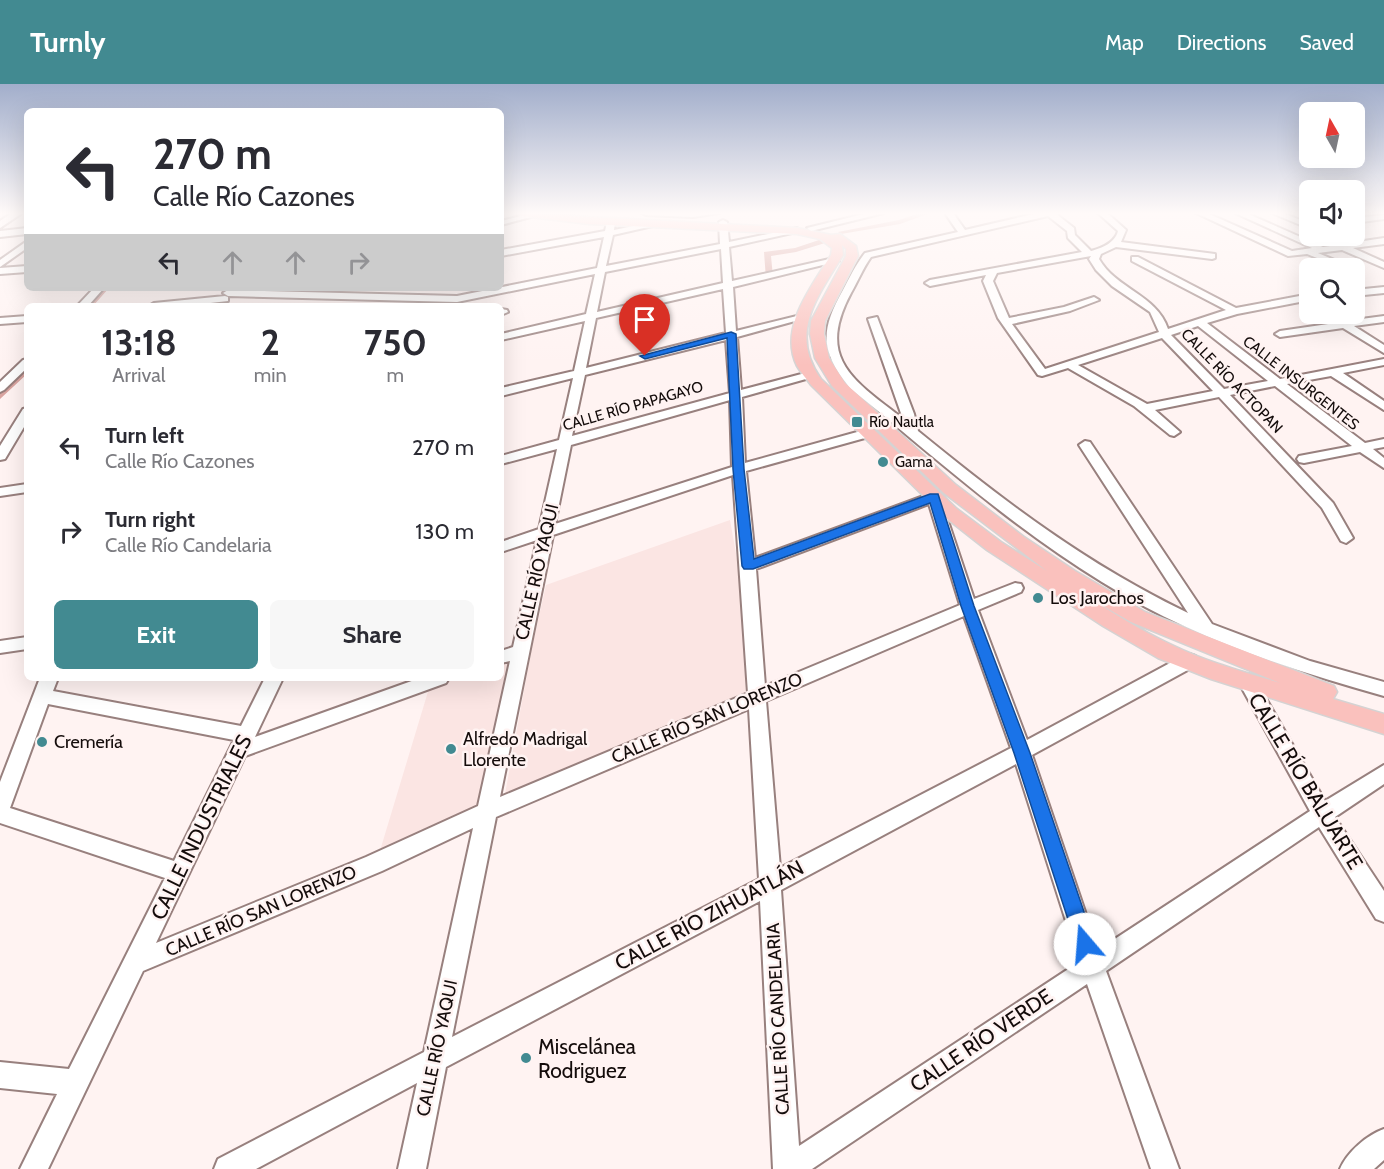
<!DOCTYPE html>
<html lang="en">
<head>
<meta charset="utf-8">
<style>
  :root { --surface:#fff; --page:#f7f7f7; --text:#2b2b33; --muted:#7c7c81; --accent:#428a91 }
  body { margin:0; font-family:Cabin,sans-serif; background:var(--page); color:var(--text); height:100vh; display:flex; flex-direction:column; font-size:22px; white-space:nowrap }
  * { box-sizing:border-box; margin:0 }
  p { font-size:20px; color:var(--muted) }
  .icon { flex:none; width:33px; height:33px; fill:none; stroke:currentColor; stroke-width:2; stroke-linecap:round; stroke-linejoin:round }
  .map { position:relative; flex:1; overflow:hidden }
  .side { position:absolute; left:24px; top:219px; width:480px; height:378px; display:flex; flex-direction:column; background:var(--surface); border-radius:9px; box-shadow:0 6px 24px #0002 }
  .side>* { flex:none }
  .banner { position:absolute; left:24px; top:24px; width:480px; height:183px; border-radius:9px; box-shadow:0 6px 24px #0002; background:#fff; color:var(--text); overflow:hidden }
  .needle { width:39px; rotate:351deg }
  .controls { position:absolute; left:1299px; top:18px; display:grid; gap:12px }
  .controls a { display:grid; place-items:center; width:66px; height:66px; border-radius:9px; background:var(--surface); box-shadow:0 6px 24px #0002; font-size:30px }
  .pin { position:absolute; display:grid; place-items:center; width:51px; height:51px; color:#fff; margin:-62px -26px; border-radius:50% 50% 50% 0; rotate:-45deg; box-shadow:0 0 6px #0007 }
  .pin .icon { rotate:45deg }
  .me { position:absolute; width:66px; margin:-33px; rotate:342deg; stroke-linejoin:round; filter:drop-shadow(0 0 4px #0008) }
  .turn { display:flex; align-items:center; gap:21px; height:126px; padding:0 30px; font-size:27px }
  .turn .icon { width:78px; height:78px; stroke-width:2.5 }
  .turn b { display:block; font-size:42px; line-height:51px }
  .lanes { display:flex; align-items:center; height:57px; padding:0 30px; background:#0003; justify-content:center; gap:30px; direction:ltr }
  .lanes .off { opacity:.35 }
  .eta { display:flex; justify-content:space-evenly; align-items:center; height:102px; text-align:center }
  .eta b { font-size:36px; font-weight:800; line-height:42px }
  .action { display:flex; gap:12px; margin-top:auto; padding:12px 30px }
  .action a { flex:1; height:69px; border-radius:9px; background:var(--accent); color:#fff; font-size:24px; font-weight:800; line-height:69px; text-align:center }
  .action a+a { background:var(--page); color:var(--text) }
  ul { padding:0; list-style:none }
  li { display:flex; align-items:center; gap:18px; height:84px; padding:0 30px }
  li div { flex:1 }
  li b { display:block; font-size:22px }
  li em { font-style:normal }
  header { display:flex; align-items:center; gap:36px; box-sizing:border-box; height:84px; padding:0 30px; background:var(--accent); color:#fff }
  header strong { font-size:28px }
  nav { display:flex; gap:33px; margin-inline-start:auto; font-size:21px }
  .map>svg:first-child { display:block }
  .built { fill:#fbe5e3 }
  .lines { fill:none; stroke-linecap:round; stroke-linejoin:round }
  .canal { fill:#d9a4a0; fill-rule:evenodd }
  .minor-casing { stroke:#98807e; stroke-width:4 }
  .major-casing { stroke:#d5d3d3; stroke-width:3 }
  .minor { fill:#fff; fill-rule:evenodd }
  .major { fill:#fac1bd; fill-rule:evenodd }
  .route { fill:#1a73e8; stroke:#114b97; stroke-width:1.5 }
  .poi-dot { fill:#428a91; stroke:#fff3f2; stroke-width:2 }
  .labels { text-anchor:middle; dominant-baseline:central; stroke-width:5; stroke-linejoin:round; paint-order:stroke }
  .far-street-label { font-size:15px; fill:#140c0b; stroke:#fff3f2 }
  .far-poi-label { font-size:15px; fill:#140c0b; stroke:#fff3f2; text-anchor:start }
  .street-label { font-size:18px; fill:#140c0b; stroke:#fff3f2 }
  .poi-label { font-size:18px; fill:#140c0b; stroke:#fff3f2; text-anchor:start }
  .near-street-label { font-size:21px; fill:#140c0b; stroke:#fff3f2 }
  .near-poi-label { font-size:21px; fill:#140c0b; stroke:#fff3f2; text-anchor:start }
</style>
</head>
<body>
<header>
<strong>Turnly</strong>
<nav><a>Map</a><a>Directions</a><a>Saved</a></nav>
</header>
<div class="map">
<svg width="1384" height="1085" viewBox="0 0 1384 1085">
  <rect width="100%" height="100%" fill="#fff3f2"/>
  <!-- built -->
  <path class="built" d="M730,436L740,492L746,611L505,710L532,563L546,501Z
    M512,573L477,728L379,770L430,601L451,594H501V577Z"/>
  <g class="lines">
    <!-- canal -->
    <path class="canal" d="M920,129H930L900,140L841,150L838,148L899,136Z
      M822,155L826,157L825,159L796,168L771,172L773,193L766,195L764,168L795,164Z
      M101,204H109L93,222H84Z
      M27,282V290L0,315V307Z"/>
    <defs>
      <path id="minor" d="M12,129H22L0,144V137Z
        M532,129L538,131L501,141V137Z
        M642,129H719L693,133L646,131Z
        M868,129H884L811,147L807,144Z
        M945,129H953L965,146L1038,129H1055L1074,144L1075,151L1091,167C1102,164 1115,159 1118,147L1098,129H1107L1126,146L1121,158L1215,170V174L1212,175L1116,163L1101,170L1099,175C1116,205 1157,211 1168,245L1226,226L1132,177V173H1138L1236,224L1310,210V216L1237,230L1207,239L1280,295L1384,275V281L1343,289L1384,317V326L1331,292L1287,300L1365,359L1384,355V363L1373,365L1384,374V384L1360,368L1304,379L1299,378L1297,375L1299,372L1352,362L1275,302L1230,311L1333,419L1353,454L1346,459L1341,457L1322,424L1219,313L1155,326L1180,348L1174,352L1170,351L1134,322L1068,284L1042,292L1038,291L998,234L983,197L986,191L930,202L925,199L930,196L1082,168L1068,154L1067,147L1048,132L871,173C863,184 858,197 851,209C815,276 855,297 903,335L868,235L877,233L914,330L918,347C1005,418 1086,480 1188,529L1079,361L1085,357L1090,358L1212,540L1310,577L1384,598V612C1287,585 1188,552 1102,498C1012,443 932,371 850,304C820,267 820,247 843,206C850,193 856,180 865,169L958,148ZM1091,172L1089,175L1096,186L1112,202L1150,228L1159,248L1045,285L1012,240L1070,227L1099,216L1094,213L1064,223L1009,234L993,197L997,189ZM1198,242L1268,297L1224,305L1171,251ZM1162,254L1213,307L1147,320L1078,281Z
        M1196,129H1207L1292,167L1312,164L1235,129H1246L1323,163L1384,154V160L1353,164L1384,178V184L1342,166L1318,169L1344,180L1346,182L1342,184L1307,170L1288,172Z
        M1272,129H1283L1310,140V145Z
        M1384,131V135L1354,139V134Z
        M611,136L615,138L614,146L653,138L657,141L613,151L606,182L720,160L719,138L723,136L727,138L729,158L797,144L801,147L729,163L732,197L834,174L839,177L733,203L736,247L801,231L806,234L737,253L741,306L809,288L815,291L813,293L742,313L745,379L868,345L874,349L872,352L746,387L755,474L929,410H939L974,515L1015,499L1021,500L1023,504L1021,508L978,526L1027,656L1183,572L1189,570L1195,572L1198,577L1195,582L1032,671L1098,866L1310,727L1238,597L1241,592L1247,590L1253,592L1325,717L1384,681V700L1335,733L1384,807V838L1376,835L1319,743L1106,887L1179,1085H1151L1087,900L812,1085H773L760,817L446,983L426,1085H398L417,999L256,1085H214L218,1075L424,968L473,744L382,787L143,887L48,1085H20L57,1010L0,1004V978L69,985L165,794L0,739V698L40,594H58L53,607L241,642L265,594H283L255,653L420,594H449L446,599L245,672L156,859L366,773L478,722L510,577L501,579V567L513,563L537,456L501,468V458L539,445L557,365L501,380V372L559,356L573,294L501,312V304L574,287L585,237L501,256V250L586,230L595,190L457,218L228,212L223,209L228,206L457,212L597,184L604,153L501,172V166L605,147L607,138ZM721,165L723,199L597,228L605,188ZM723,205L726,249L586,284L596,234ZM726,256L730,309L572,352L585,291ZM730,316L732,383L555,440L571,361ZM733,391L748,609L500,713L553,451ZM929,420L960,521L765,602L756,485ZM964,532L1011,664L780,784L766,617ZM48,620L234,656L174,777L10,724ZM749,625L759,795L452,953L496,733ZM1016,680L1079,878L799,1062L781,806Z
        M27,144V150L0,153V147Z
        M27,157V164L0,183V176Z
        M27,182V188L0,190V184Z
        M1384,203V209L1354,212V206Z
        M94,204H104L88,222H77Z
        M225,212L228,213V217L184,222H149L154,219Z
        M501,225L507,226L508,228L501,231Z
        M1323,230H1334L1346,237L1384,232V238L1354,242L1384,261V269L1343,244L1280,253L1275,250L1280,247L1335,239Z
        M27,232V238L0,240V234Z
        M27,275V284L4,306L0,308V298L23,276Z
        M27,324V338L5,375L0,376V362L23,325Z
        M27,400V408L0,412V404Z
        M27,553V565L0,569V557Z
        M1384,1045V1076L1374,1085H1340C1347,1068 1367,1051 1384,1045Z"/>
      <path id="major" d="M517,129L797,144L831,151L840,150L856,162L858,172L825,237L824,250L829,274L845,299L956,401L1024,453L1075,487L1145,528L1334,602L1337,608L1333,615L1384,630V650L1211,595L1158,574L1103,542L987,466L945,433L811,301C807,295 801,289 797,282C778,244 812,202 831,171L832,164L820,155L797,150L589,140L522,132ZM842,161L846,165V172L811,237L810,250L815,274L832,302L944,409L1047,487L1001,458L957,425L821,295C788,249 818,212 843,171ZM1084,511L1131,538L1280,599C1244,588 1207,578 1174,562C1143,548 1113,529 1084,511Z"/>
    </defs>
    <!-- minor casing -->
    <use href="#minor" class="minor-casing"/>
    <!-- major casing -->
    <use href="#major" class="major-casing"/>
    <!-- minor -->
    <use href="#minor" class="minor"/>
    <!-- major -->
    <use href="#major" class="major"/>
  </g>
  <!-- sky -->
  <linearGradient id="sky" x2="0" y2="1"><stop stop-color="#a2aecb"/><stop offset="0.46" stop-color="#fffaf9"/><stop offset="1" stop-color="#fffaf9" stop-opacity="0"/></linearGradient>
  <rect width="1384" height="281" fill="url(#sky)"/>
  <!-- route -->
  <path class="route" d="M731,248L736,250L744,385L754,475L930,410H938L939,413L974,522L1030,669L1095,860L1092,867L1085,869L1078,867L1076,860L1014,669L961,522L930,419L753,485H744L742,482L733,385L727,254L645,275L640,272Z"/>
  <!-- markers -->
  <g class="poi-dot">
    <rect x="851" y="332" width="12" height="12" rx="3"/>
    <circle cx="883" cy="378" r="6"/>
    <circle cx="1038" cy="514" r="6"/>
    <circle cx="42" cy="658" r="6"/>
    <circle cx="451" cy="665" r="6"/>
    <circle cx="526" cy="974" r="6"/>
  </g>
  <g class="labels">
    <!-- far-street labels -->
    <g class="far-street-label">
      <text transform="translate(1232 297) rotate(46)">CALLE RÍO ACTOPAN</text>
      <text transform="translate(1301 299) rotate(38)">CALLE INSURGENTES</text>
      <text transform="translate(633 322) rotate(-16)">CALLE RÍO PAPAGAYO</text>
    </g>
    <!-- far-poi labels -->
    <g class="far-poi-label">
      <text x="869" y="338">Río Nautla</text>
      <text x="895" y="378">Gama</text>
    </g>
    <!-- street labels -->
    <g class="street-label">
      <text transform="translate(537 488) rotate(-77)">CALLE RÍO YAQUI</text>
      <text transform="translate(707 634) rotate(-23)">CALLE RÍO SAN LORENZO</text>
      <text transform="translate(261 827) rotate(-23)">CALLE RÍO SAN LORENZO</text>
      <text transform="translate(778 935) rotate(-93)">CALLE RÍO CANDELARIA</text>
      <text transform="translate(437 964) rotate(-78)">CALLE RÍO YAQUI</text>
    </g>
    <!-- poi labels -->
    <g class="poi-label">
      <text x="1050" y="514">Los Jarochos</text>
      <text x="463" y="655">Alfredo Madrigal<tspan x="463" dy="21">Llorente</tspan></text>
      <text x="54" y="658">Cremería</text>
    </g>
    <!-- near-street labels -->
    <g class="near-street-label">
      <text transform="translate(1306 697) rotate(59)">CALLE RÍO BALUARTE</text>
      <text transform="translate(201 743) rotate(-64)">CALLE INDUSTRIALES</text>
      <text transform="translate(709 831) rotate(-28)">CALLE RÍO ZIHUATLÁN</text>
      <text transform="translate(981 956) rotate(-34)">CALLE RÍO VERDE</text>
    </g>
    <!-- near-poi labels -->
    <g class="near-poi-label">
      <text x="538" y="962">Miscelánea<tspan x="538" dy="24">Rodriguez</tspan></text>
    </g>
  </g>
</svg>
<div class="controls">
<a><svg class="needle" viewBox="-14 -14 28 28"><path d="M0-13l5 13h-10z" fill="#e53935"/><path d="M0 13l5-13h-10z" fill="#7c7c81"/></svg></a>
<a><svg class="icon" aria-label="sound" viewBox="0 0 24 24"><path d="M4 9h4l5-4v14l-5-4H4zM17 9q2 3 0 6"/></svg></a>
<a><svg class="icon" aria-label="search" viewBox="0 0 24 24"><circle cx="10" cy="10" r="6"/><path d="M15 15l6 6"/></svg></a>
</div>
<div class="pin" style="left:645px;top:272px;background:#d93025"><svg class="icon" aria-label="arrive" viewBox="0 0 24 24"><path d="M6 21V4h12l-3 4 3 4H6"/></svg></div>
<svg class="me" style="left:1085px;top:860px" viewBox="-20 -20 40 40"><circle r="19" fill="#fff"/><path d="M0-13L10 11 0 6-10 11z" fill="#1a73e8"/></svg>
<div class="banner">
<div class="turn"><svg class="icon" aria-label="left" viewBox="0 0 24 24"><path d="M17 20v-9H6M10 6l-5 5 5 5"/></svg><div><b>270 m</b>Calle Río Cazones</div></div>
<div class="lanes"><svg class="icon" aria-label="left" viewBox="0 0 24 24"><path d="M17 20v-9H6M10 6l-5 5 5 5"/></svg><svg class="icon off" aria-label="ahead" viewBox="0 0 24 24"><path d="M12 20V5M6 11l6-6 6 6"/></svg><svg class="icon off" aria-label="ahead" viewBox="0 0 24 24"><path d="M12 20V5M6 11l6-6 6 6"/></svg><svg class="icon off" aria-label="right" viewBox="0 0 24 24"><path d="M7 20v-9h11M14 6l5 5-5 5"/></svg></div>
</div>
<section class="side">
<div class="eta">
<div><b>13:18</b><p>Arrival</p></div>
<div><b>2</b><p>min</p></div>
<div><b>750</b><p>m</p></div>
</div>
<ul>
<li><svg class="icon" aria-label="left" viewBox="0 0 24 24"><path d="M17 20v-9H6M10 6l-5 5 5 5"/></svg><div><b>Turn left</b><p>Calle Río Cazones</p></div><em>270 m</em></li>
<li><svg class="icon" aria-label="right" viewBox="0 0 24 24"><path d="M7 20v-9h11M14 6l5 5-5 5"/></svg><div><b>Turn right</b><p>Calle Río Candelaria</p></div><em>130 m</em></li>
</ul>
<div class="action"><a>Exit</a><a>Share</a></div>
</section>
</div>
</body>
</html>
